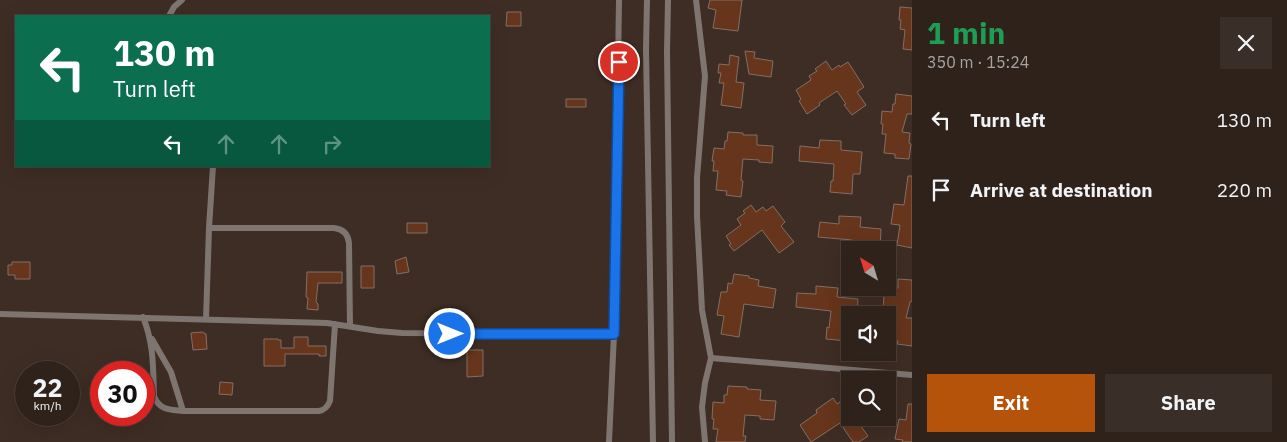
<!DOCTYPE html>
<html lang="en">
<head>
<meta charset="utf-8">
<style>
  :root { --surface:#2e221b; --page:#3a2f28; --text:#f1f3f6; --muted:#a7a4a3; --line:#493f3a; --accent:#b45309 }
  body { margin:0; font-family:"IBM Plex Sans",sans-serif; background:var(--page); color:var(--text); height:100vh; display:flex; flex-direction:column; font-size:19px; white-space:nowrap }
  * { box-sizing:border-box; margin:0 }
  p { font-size:16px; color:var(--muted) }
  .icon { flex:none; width:28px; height:28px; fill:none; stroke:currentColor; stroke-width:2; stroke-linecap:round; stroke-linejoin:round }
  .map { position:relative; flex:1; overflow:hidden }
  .side { display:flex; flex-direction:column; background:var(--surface); width:375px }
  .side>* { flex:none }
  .guide { position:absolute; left:15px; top:15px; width:475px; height:152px; border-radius:0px; box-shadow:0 5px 20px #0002,0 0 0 1px var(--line); background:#0b6e4f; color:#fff; overflow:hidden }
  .needle { width:32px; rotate:322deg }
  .tools { position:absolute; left:841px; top:241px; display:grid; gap:10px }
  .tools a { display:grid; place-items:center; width:55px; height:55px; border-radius:0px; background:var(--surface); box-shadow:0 5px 20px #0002,0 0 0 1px var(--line); font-size:25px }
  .speed { position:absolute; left:15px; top:361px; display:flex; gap:10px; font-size:25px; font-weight:700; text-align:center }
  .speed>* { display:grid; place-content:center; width:65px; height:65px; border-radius:50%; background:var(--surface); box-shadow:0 5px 20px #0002,0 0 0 1px var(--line); line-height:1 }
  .speed small { font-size:12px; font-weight:400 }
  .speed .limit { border:8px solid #d22; background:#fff; color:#111 }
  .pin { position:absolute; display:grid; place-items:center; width:42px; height:42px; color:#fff; margin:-21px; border:2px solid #fff; border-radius:50%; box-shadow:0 1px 5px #0007 }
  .me { position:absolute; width:55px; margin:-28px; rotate:90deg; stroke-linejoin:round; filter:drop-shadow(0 0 4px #0008) }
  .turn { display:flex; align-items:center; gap:18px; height:105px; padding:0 15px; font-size:22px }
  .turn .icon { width:65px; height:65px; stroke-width:2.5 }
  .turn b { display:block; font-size:35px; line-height:42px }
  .lanes { display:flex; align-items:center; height:48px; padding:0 15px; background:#0003; justify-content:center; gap:25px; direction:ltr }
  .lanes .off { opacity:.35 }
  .round { display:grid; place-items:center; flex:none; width:52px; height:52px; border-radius:0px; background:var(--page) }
  .overview { display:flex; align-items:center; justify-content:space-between; height:85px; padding:0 15px }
  h1 { font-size:30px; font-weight:700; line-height:38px; color:#1e9e55 }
  .primary-button { display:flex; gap:10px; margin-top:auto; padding:10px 15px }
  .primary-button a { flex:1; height:58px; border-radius:0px; background:var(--accent); color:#fff; font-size:20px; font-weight:700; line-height:58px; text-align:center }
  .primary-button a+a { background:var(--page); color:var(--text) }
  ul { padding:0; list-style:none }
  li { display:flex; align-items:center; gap:15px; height:70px; padding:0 15px }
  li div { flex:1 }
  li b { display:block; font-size:19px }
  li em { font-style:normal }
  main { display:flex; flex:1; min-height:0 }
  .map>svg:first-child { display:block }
  .building { fill:#66351b; stroke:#836f65 }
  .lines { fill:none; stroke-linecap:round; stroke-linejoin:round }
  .street { stroke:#7e7571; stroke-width:6 }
  .route-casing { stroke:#114b97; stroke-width:12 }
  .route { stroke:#1a73e8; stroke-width:9 }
</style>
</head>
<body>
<main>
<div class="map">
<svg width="912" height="442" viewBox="0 0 912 442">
  <rect width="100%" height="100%" fill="#3e2d24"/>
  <!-- building -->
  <path class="building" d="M710,0H742L738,31L713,28L716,10L708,8Z
    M900,7L912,8V50L903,49L905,30L900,29L901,20H899Z
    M507,12H521V26H506Z
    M745,51L755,52L754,58L773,61L771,77L749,74Z
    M730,55L739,57L736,82L744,83L741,108L721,105L724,83H719L721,73H718L719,64L729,65Z
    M826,61L832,70L839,65L840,67L848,62L864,87L857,92L866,105L852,115L844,105L846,104L837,91L819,103L820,105L807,114L799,101L801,99L796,90L811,80L809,76L817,71L815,69Z
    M896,94L912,96V114H907L902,132L910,133L909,143L911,144L909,159L895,158V154L884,153L886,134H882L883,124H881L882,111L892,112L893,104H895Z
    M566,99H586V107H566Z
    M728,132L743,133V135H757V145L773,146L772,163L759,162V160L743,159L741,180L743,181L741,197L726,195L727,191L716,190L718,171H713L714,161H712L714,148L724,149L725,141H727Z
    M820,140L841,141V150L862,152L860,174H853L852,194L830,192L831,181H833L834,164L799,161L800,146L819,148Z
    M908,176H912V248L897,245L900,225L891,224L894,204L904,205Z
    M751,205L756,212L763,207L766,211L773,206L785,222L781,226L794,242L779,253L762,230L734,251L729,245L731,244L726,236L741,225L737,219L745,213L743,211Z
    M839,216L861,217L860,227L881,229L880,250H851L852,240L818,237L820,222L839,224Z
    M407,223H427V233H407Z
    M406,257L409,272L397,274L395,261Z
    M12,262H30V279H15V275H8V265H12Z
    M361,266H374V288H361Z
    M307,272H342V283H318L316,302L318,304V310L307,309L308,298L306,297Z
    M734,274L749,276V278L759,280L758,286L776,289L773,308L744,304L739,337L721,334L724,316L717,315L721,292H727L728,283L732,284Z
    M898,279L912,280V301L910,302L906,318H912V346L897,344L898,341L888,340L889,321H888V315H884L885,311H883L884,295L894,296L895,288H898Z
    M816,286L838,288L837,297L858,299L857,315H850L848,341L826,339L827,327L829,328L831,311L796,307L797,293L816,294Z
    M202,332L206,334L207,349L193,350L191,333Z
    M294,337H308V346H326V356H319V354H285V366H264V339H278V340H281V348H294Z
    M467,350H483V376L467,377Z
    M220,382L233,383L232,395L219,394Z
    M728,386L747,387V389L761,390L760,400L776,401L774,420L760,419V416L745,415L743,436H746L745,442H716L718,429H713L714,419H712L713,402L724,403V395H727Z
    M833,398L837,404L844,399L850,407V418H855L868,436L859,442H853L840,423L811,442L800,425L817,413L816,410Z
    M908,404H912V442H902L903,440L895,439L899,419L906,420Z"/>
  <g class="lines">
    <!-- street -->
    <path class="street" d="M647,0L646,50L653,442
      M668,0L667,52L672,442
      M696,0L705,76L697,178V216L702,310L711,358L912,375
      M169,16L174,7L182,0
      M209,228H334C343,229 348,234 349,243L350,326
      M0,314L327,323L378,331L402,333L614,334
      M143,317C154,344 153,367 154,396C159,410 170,410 183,411H319C325,410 328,406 330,401L335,324
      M206,319L209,228L213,166
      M152,339L171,372L183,411
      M609,442L614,334L619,0
      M705,442L702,407L705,383L711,358"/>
  </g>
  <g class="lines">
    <defs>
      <path id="route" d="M450,334H614L619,62"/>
    </defs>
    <!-- route casing -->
    <use href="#route" class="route-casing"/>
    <!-- route -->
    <use href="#route" class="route"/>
  </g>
</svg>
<div class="tools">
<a><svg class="needle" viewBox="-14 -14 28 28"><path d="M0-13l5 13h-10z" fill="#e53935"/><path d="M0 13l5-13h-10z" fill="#a7a4a3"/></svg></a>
<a><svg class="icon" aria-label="sound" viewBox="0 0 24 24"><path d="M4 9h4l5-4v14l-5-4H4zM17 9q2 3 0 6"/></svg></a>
<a><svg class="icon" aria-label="search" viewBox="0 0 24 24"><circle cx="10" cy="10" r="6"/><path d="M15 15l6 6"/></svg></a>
</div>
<div class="speed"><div>22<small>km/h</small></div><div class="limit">30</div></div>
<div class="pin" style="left:619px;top:62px;background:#d93025"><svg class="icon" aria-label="arrive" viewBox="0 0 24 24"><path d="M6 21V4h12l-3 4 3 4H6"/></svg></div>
<svg class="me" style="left:450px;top:334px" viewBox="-20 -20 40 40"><circle r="17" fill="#1a73e8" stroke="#fff" stroke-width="3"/><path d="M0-11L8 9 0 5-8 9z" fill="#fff"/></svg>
<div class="guide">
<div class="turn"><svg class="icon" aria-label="left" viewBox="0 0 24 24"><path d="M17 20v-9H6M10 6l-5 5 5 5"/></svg><div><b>130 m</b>Turn left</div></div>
<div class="lanes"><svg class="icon" aria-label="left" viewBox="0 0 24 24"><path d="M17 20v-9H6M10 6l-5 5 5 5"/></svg><svg class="icon off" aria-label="ahead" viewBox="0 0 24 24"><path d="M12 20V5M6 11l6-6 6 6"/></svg><svg class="icon off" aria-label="ahead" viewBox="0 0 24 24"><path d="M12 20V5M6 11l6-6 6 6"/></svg><svg class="icon off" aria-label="right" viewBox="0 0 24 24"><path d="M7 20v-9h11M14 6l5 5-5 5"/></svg></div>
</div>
</div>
<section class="side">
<div class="overview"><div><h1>1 min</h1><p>350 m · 15:24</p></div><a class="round"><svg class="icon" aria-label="close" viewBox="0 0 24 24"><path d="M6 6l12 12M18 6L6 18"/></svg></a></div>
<ul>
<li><svg class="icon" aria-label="left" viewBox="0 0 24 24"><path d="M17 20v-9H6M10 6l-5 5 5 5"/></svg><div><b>Turn left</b></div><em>130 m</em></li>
<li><svg class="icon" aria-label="arrive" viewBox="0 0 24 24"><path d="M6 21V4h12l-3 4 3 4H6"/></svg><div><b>Arrive at destination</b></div><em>220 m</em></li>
</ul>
<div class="primary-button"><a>Exit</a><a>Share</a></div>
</section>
</main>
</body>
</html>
